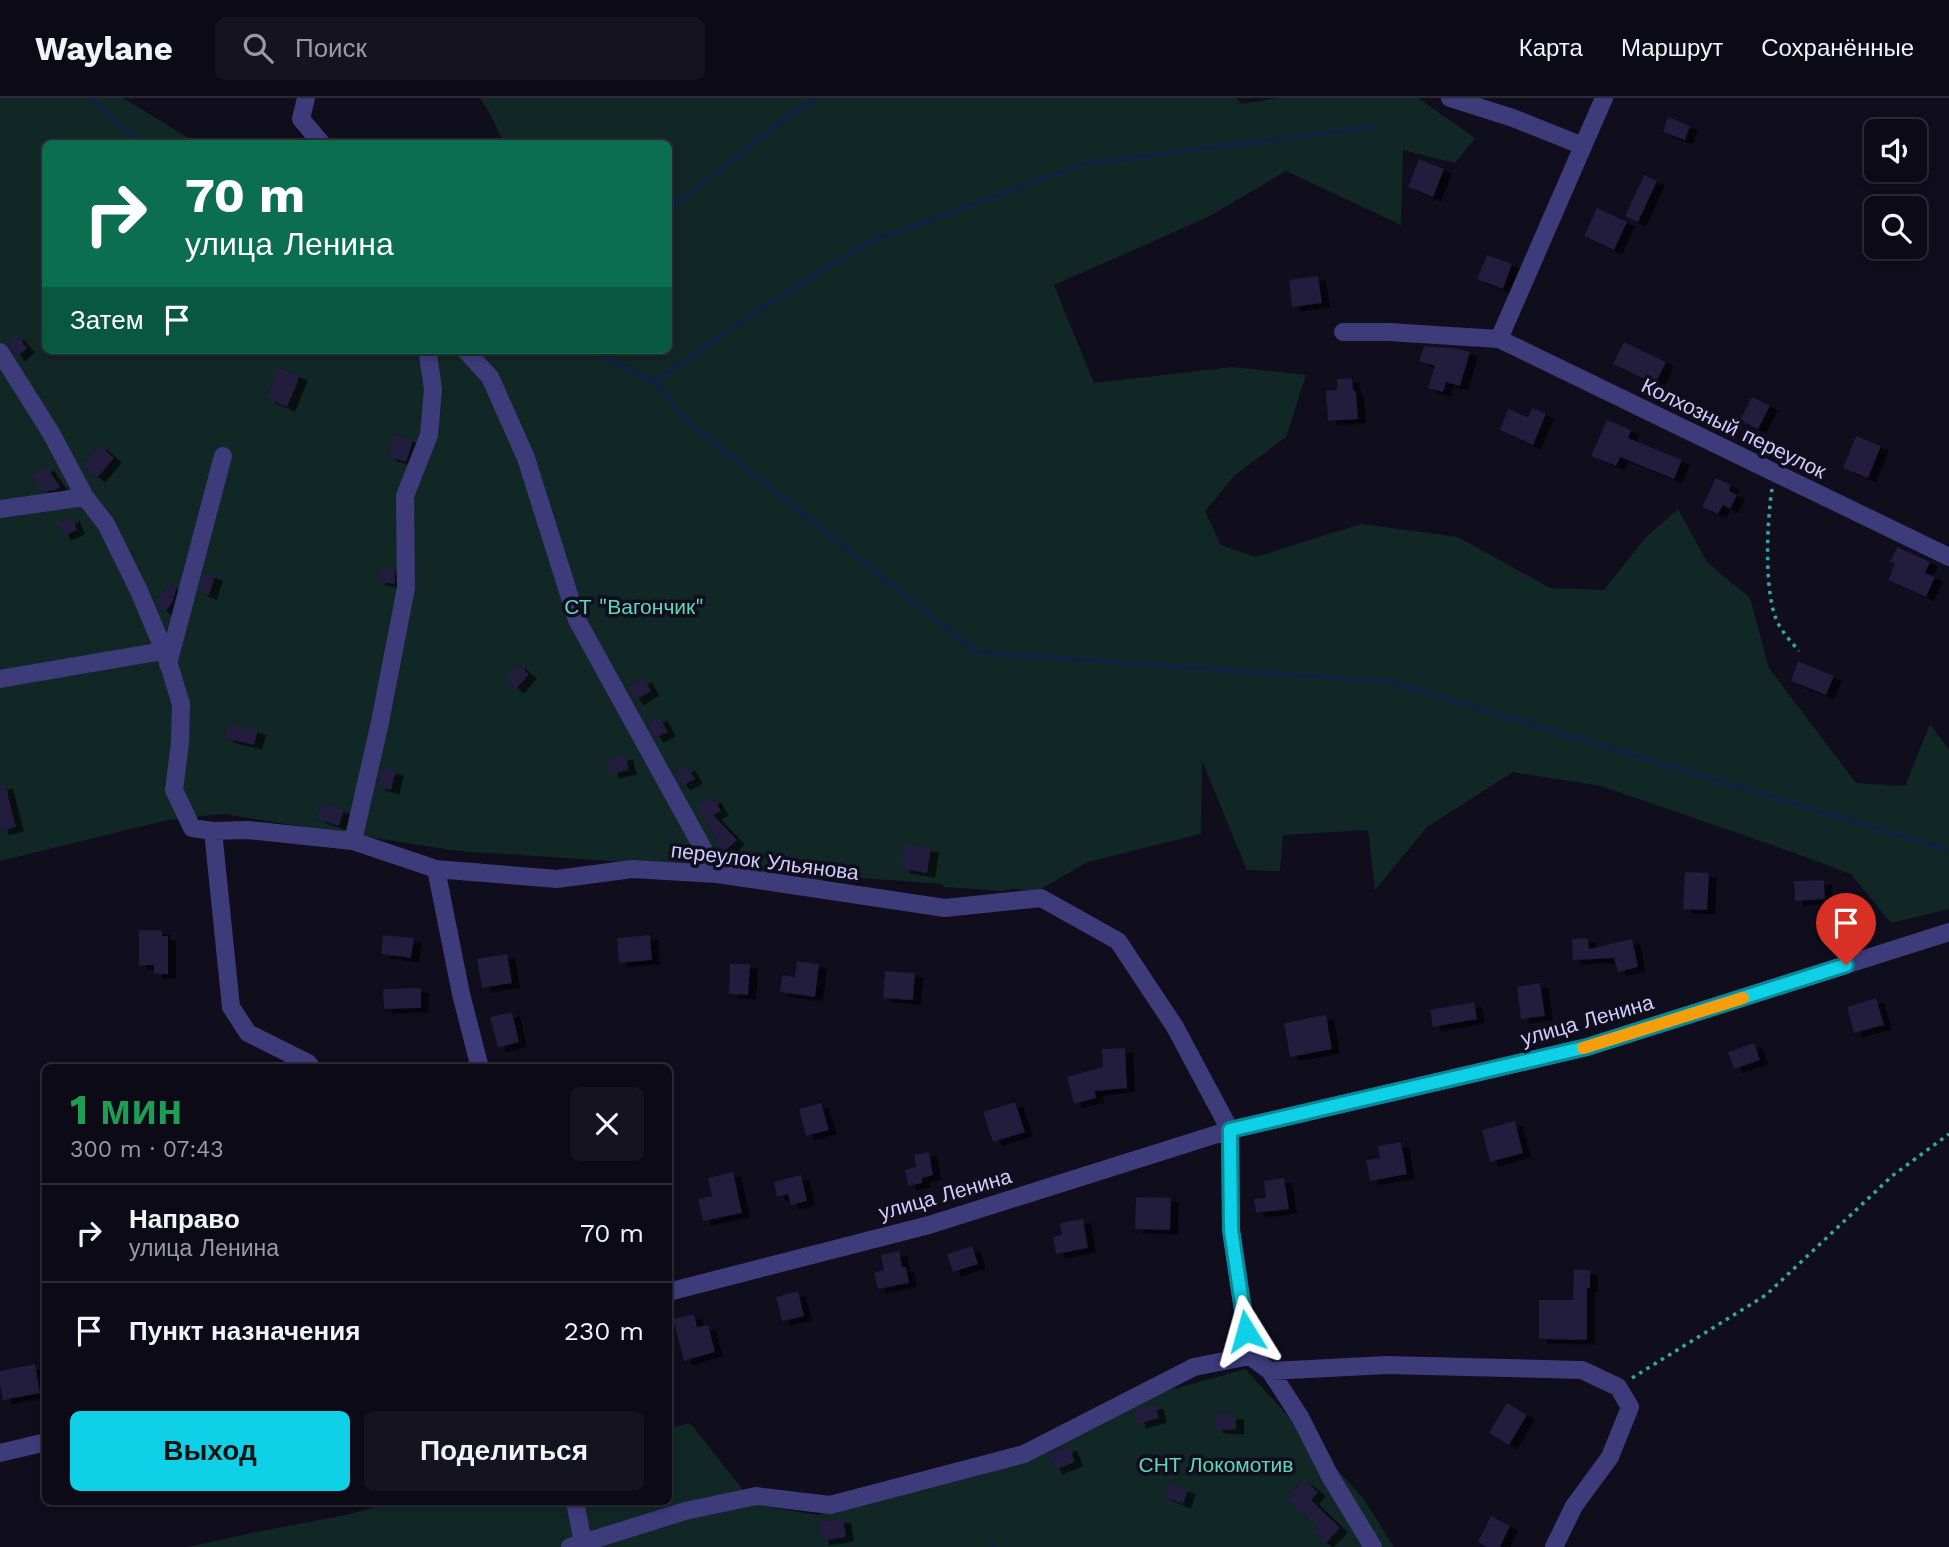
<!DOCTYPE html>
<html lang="ru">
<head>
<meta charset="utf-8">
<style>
  :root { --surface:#0c0a16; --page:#15131f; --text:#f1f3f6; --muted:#9a9aa1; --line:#2c2b35; --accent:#0ed1e7 }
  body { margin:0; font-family:"Work Sans",sans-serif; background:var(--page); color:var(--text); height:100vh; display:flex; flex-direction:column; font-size:26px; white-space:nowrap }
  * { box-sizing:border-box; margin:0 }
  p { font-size:23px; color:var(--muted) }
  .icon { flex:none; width:38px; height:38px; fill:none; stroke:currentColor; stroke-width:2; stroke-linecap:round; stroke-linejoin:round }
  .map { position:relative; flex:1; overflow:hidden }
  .side { position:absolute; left:42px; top:966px; width:630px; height:441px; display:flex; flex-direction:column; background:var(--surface); border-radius:10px; box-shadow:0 4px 10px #0003,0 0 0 2px var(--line) }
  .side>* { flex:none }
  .top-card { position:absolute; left:42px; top:42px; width:630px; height:214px; border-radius:10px; box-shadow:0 4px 10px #0003,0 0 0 2px var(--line); background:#0b6e4f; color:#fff; overflow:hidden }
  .controls { position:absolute; left:1864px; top:21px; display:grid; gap:14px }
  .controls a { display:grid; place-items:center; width:63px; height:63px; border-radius:10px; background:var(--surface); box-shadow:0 4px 10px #0003,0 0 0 2px var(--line); font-size:35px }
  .pin { position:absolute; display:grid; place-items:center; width:60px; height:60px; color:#fff; margin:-72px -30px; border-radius:50% 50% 50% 0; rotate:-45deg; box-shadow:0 0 7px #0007 }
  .pin .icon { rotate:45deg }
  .me { position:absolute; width:77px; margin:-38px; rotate:352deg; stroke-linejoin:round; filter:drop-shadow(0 0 5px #0008) }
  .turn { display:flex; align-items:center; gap:24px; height:147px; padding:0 28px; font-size:32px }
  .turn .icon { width:91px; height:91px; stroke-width:2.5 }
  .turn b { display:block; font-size:49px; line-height:60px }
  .then { display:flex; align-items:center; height:66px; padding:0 28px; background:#0003; gap:14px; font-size:26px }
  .round { display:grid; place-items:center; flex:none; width:74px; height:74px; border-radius:10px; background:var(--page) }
  .overview { display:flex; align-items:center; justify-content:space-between; height:119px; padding:0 28px }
  h1 { font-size:42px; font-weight:700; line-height:52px; color:#1e9e55 }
  .primary-button { display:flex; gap:14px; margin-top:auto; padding:14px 28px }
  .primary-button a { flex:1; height:80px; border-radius:10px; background:var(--accent); color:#111; font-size:28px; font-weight:700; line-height:80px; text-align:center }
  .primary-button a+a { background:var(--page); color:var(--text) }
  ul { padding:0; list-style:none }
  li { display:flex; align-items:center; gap:21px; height:98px; padding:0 28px; border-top:2px solid var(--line) }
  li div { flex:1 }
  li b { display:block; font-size:26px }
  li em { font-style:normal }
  header { display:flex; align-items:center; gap:42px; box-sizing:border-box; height:98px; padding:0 35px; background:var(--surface); border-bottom:2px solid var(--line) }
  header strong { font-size:33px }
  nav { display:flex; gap:38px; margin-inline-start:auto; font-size:24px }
  .search { width:490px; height:63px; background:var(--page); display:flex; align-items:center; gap:18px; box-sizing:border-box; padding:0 24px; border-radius:10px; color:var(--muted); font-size:26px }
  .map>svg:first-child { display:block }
  .green { fill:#112726 }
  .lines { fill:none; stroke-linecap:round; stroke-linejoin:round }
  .stream { stroke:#0e2240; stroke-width:5 }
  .building { fill:#211a3d; filter:url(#shadow) }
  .path { stroke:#34a8a1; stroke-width:3.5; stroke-dasharray:3.5 5; stroke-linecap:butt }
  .minor { stroke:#3d3b7a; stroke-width:18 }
  .route-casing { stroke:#098896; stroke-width:18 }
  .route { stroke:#0ed1e7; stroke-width:12 }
  .slow { stroke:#f59e0b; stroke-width:12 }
  .labels { text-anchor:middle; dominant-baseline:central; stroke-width:7; stroke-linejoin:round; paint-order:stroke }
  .street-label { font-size:21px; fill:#d2ccfc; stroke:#100d1d }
  .park-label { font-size:21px; fill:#5ed7b9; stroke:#100d1d }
</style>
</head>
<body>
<header>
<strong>Waylane</strong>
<div class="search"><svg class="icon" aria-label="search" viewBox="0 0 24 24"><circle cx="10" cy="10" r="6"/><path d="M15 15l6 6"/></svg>Поиск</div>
<nav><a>Карта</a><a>Маршрут</a><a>Сохранённые</a></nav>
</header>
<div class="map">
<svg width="1949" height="1449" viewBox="0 0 1949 1449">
  <defs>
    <filter id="shadow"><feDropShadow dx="8" dy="4.5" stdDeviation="0" flood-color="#0009"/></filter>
  </defs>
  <rect width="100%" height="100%" fill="#100d1d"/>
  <!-- green -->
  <path class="green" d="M0,0H123L197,45L46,46V252H668V46L504,45L489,14L480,0H1237L1241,6L1278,0H1418L1475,40L1455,65L1403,52L1401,127L1286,73L1210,118L1054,187L1094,285L1233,269L1306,277L1286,339L1235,377L1205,413L1221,447L1256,459L1361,426L1458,439L1550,490L1604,492L1645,440L1678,411L1707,464L1750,500L1769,570L1856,685L1905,688L1930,626L1949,652V811L1891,825L1851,776L1792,754L1601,688L1513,674L1427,729L1375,792L1368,732L1283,737L1280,773L1247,772L1202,663L1201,736L1088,764L1037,793L1014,791L1002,793L944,789L942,786L824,777L822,786L807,783L805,776L769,773L767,778L731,771L458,753L223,716L168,722L0,763Z
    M1245,1271L1363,1400L1394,1449H187L252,1435L346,1417L394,1404H668L669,1330L690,1325L755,1407L818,1417L864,1403L981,1377L1145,1299Z"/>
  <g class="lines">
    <!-- stream -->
    <path class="stream" d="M91,0L141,46
      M668,112L792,15L815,0
      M590,252L654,284L689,325L976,554L1391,584L1945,751
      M654,284L762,210L865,146L1083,66L1373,29
      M991,1449L993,1445"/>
  </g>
  <!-- building -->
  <path class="building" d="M1668,19L1690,28L1685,42L1663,34Z
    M1419,61L1444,71L1433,99L1408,89Z
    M1644,77L1657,83L1638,124L1625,118Z
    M1597,110L1627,124L1614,152L1584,138Z
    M1487,157L1512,166L1503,191L1477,181Z
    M1318,178L1322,205L1292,209L1289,182Z
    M16,237L27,250L17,259L7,245Z
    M1624,244L1666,264L1655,286L1613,266Z
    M1424,248L1455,250L1470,254L1460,288L1446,284L1443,294L1428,290L1435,268L1419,263Z
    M279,270L300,278L287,309L266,300Z
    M1352,280L1353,292L1356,294L1358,321L1328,323L1326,293L1337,292V281Z
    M1752,299L1770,308L1758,331L1740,322Z
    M1532,310L1546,316L1533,347L1500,332L1508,311L1528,319Z
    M1607,322L1631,332L1628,340L1682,362L1674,381L1620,359L1616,368L1591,358Z
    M394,336L413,342L406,364L387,358Z
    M1856,338L1881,348L1868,380L1843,370Z
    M99,347L114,360L97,380L82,367Z
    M46,368L60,389L55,392L42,394L31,378Z
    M1716,380L1731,387L1729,393L1737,397L1730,411L1723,407L1718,416L1702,409Z
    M72,419L77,432L63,438L57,425Z
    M1897,449L1930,464L1925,475L1935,479L1926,499L1888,482L1895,466L1890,464Z
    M380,469L394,472L395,486L377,483Z
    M204,475L215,478L209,497L199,494Z
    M169,486L176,491L173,503L165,514L158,508L156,503Z
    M1798,563L1834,578L1826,597L1791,583Z
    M517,566L529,576L516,591L504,581Z
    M644,580L651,593L635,603L628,590Z
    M659,618L668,634L655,640L647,625Z
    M229,625L258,632L254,647L225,640Z
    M625,657L629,672L611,676L607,662Z
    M687,668L695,681L682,688L674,675Z
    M381,670L396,673L391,692L377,688Z
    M5,686L16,729L0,733V687Z
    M713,700L721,713L713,717L737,742L724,754L713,744L716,741L696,708Z
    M322,705L344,712L339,728L316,720Z
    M904,746L931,750L927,775L901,771Z
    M779,756L796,758L794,773L777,771Z
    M1685,774L1709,775L1707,812L1683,811Z
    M1824,782L1825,801L1795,803L1794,783Z
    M139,832H162V838H168V876H154V867H139Z
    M383,837L414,840L411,860L381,856Z
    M650,837L652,862L619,865L617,840Z
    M1588,840L1589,851L1632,841L1638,869L1618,874L1614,860L1573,862L1572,841Z
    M507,856L512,885L482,890L477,861Z
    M797,863L819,866L815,899L780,894L782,877L795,879Z
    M730,866H750L748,897L729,896Z
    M885,873L915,875L913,902L883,900Z
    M1540,885L1545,918L1521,921L1517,889Z
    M421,890V910L384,911L383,891Z
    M1876,900L1884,927L1854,935L1847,909Z
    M1474,904L1477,921L1433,929L1430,912Z
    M512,914L519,944L498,950L490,919Z
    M1326,917L1332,951L1290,959L1284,925Z
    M1754,945L1760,962L1734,971L1728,954Z
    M1125,950L1127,990L1095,993L1096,1000L1074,1006L1067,979L1103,969L1102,951Z
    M1015,1004L1025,1034L993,1044L983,1014Z
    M821,1005L829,1032L806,1038L799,1011Z
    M1515,1023L1523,1055L1490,1064L1482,1032Z
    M1401,1044L1407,1076L1370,1083L1366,1062L1380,1060L1378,1048Z
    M929,1054L933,1077L922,1080V1085L908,1088L905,1072L916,1069L914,1057Z
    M733,1074L742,1115L703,1123L698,1101L712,1098L708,1080Z
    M801,1077L807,1103L791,1107L788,1096L777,1099L774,1084Z
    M1284,1080L1289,1111L1256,1115L1254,1101L1266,1100L1264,1083Z
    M1136,1099L1171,1100L1170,1132L1135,1131Z
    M1083,1121L1088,1150L1056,1156L1053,1139L1062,1137L1060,1125Z
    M972,1148L978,1166L953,1174L947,1156Z
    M899,1153L902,1169H906L909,1185L878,1191L874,1175L884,1172L881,1157Z
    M1574,1171L1590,1172V1190H1587V1242L1539,1241V1202H1573Z
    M798,1193L804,1218L782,1223L776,1199Z
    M694,1216L697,1229L708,1227L715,1254L684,1263L673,1221Z
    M35,1266L40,1295L3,1302L0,1286V1273Z
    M1507,1305L1527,1317L1509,1347L1489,1335Z
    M1155,1306L1159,1320L1138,1326L1134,1313Z
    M1216,1316L1236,1317V1332L1215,1331Z
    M1069,1348L1075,1364L1054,1372L1048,1357Z
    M1304,1382L1318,1394L1311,1402L1340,1430L1325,1446L1314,1435L1319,1430L1286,1401Z
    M1168,1385L1188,1392L1183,1406L1163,1398Z
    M1491,1418L1510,1428L1500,1449H1487L1478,1444Z
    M843,1420L846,1439L821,1443L818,1424Z"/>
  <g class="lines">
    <!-- path -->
    <path class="path" d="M1772,391C1767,422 1763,500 1779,527C1784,536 1792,545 1799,553
      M1632,1280L1766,1197L1892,1078L1949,1036"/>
    <!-- minor -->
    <path class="minor" d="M306,0L301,21L322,46
      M1450,0L1513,20L1583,48
      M1343,234H1389L1499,241L1949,459
      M1499,241L1604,0
      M465,252L490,279L526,360L577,522L717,776
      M0,254L51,335L85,399L106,426L139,493L166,557L181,606L180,645L174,692L192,730L213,733L248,732L353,743L436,771L557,781L632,771L717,776L945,810L1041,800L1118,843L1175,929L1230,1032L1231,1132L1250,1258L1270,1273L1387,1267L1582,1272L1618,1289L1630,1309L1610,1359L1574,1408L1554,1449
      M0,411L85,399
      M168,566L223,358
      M0,581L163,553
      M213,733L231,909L248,935L308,965L312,970
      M353,743L380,624L406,490L405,398L429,337L433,291L428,257L431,252
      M436,771L461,896L480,970
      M668,1194L929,1127L1230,1032L1587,949L1949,834
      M1270,1273L1300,1319L1330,1378L1373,1449
      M0,1355L46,1344
      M575,1404L581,1434L582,1449
      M570,1449L685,1413L756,1398L830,1407L1024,1356L1194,1269L1250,1258"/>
  </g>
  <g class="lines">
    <defs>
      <path id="route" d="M1246,1233L1231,1132L1230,1032L1587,949L1846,867"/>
    </defs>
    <!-- route casing -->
    <use href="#route" class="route-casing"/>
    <!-- route -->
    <use href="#route" class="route"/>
    <!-- slow -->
    <path class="slow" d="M1583,950L1743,900"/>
  </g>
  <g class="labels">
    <!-- street labels -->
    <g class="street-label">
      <text transform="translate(1734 330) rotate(26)">Колхозный переулок</text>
      <text transform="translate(765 763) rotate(7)">переулок Ульянова</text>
      <text transform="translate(1587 922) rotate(-16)">улица Ленина</text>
      <text transform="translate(945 1096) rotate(-16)">улица Ленина</text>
    </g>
    <!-- park labels -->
    <g class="park-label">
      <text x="634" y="508">СТ "Вагончик"</text>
      <text x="1216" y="1366">СНТ Локомотив</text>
    </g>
  </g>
</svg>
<div class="controls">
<a><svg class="icon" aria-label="sound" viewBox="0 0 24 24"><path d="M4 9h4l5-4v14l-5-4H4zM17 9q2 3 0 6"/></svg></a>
<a><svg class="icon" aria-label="search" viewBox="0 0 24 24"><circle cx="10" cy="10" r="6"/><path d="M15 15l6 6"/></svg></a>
</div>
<div class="pin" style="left:1846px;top:867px;background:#d93025"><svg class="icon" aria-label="arrive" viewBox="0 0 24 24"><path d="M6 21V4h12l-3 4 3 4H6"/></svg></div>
<svg class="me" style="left:1246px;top:1233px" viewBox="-20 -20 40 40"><path d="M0-17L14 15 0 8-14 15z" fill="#0ed1e7" stroke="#fff" stroke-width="4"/></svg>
<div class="top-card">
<div class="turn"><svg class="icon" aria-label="right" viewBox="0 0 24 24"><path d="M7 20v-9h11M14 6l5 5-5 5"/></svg><div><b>70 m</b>улица Ленина</div></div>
<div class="then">Затем<svg class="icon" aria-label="arrive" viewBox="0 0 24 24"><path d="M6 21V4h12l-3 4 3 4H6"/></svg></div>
</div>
<section class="side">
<div class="overview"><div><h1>1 мин</h1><p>300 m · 07:43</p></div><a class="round"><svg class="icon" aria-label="close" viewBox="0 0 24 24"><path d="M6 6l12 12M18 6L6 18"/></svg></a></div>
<ul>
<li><svg class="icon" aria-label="right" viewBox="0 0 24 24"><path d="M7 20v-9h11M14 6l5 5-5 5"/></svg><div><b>Направо</b><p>улица Ленина</p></div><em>70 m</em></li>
<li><svg class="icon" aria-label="arrive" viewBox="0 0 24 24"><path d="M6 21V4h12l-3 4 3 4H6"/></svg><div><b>Пункт назначения</b></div><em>230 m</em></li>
</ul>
<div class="primary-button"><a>Выход</a><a>Поделиться</a></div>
</section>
</div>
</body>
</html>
